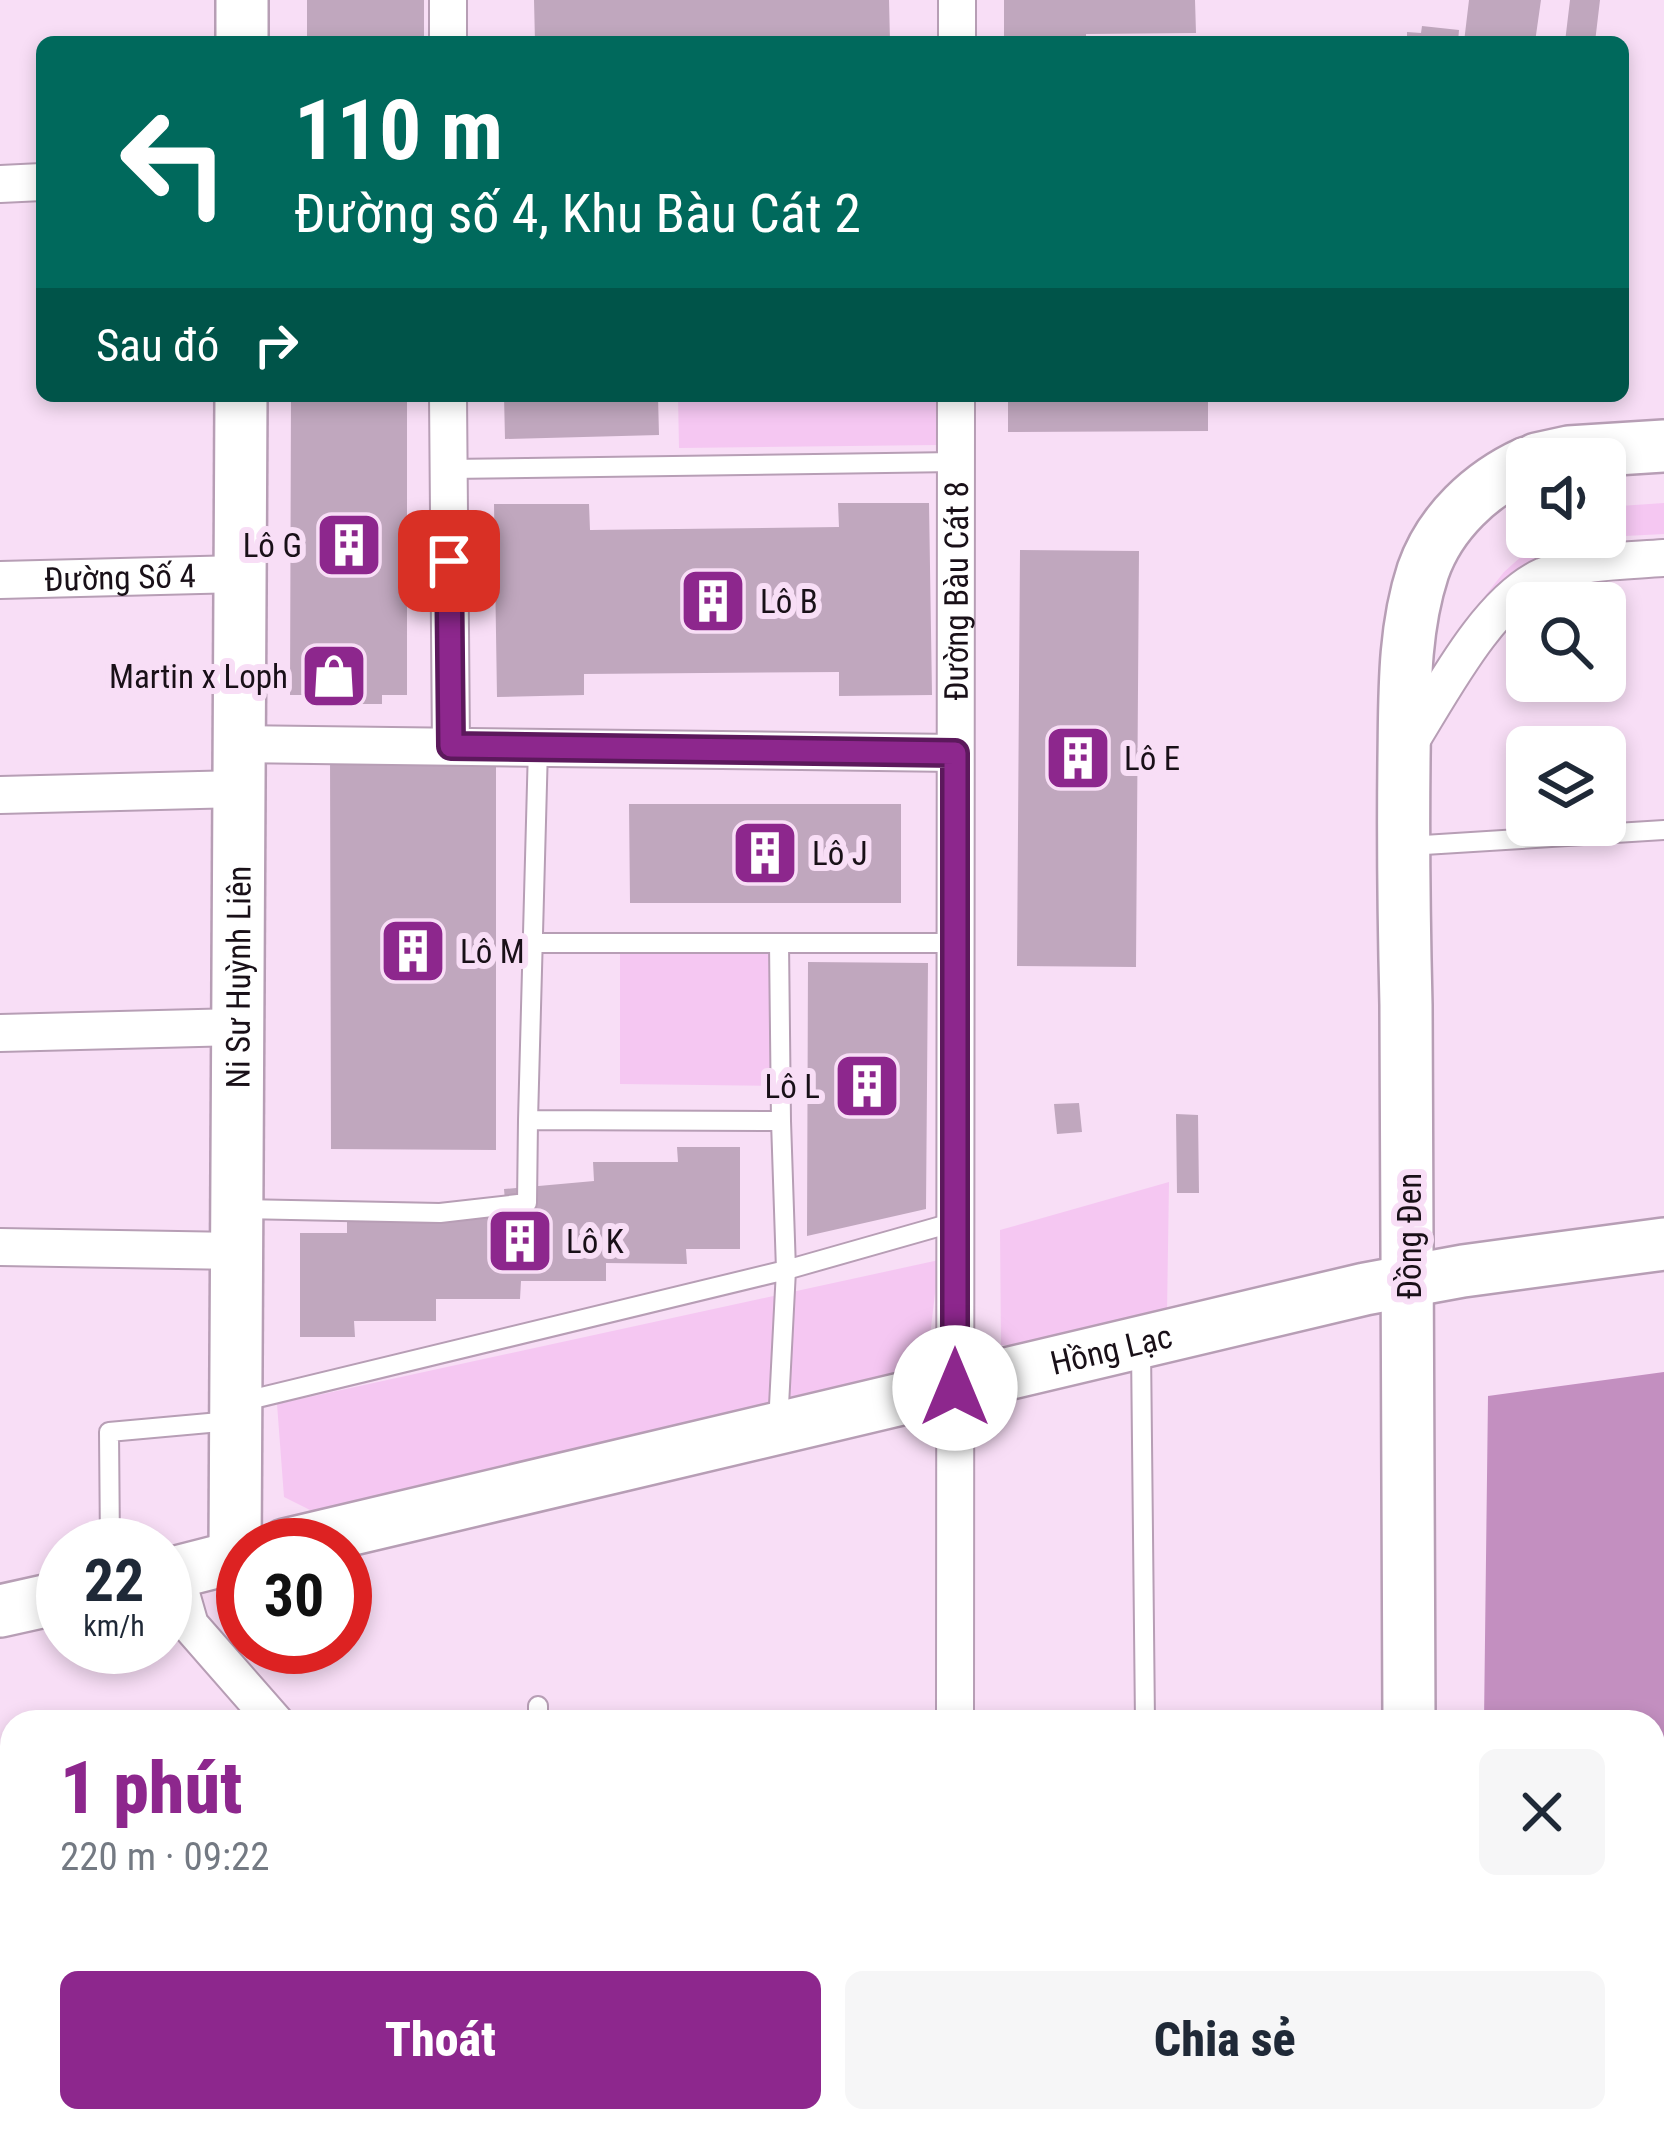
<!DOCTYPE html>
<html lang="vi">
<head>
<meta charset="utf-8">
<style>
  :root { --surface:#fff; --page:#f6f6f7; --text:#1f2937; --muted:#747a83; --accent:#8d278d }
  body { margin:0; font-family:"Roboto Condensed",sans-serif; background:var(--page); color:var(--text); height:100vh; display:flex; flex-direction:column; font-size:45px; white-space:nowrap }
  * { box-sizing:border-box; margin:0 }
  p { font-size:39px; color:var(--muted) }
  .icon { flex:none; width:66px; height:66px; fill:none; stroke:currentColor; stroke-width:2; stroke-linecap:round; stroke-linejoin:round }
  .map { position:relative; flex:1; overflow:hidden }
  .sheet { position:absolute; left:0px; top:1710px; width:1665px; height:423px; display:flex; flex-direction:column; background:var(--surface); border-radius:36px 36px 0 0; box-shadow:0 6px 18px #0003 }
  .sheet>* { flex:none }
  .banner { position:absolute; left:36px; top:36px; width:1593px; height:366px; border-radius:18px; box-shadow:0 6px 18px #0003; background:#00695c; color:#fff; overflow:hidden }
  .buttons { position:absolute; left:1506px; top:438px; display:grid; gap:24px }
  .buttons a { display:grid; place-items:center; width:120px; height:120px; border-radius:18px; background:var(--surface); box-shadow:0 6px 18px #0003; font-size:60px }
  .speed { position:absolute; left:36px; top:1518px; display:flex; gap:24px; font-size:60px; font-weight:700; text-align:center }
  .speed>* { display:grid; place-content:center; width:156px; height:156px; border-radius:50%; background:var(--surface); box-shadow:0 6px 18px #0003; line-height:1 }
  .speed small { font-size:30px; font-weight:400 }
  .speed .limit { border:18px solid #d22; background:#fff; color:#111 }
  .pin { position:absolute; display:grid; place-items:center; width:102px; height:102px; color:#fff; margin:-51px; border-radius:24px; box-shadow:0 6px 18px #0006 }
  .me { position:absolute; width:132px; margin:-66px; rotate:0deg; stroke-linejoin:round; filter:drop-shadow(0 0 9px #0008) }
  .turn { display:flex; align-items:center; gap:42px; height:252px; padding:0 60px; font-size:54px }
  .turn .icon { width:156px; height:156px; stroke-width:2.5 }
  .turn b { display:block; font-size:84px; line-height:102px }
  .then { display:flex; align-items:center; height:114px; padding:0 60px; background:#0003; gap:24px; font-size:45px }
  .round { display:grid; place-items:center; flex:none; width:126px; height:126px; border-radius:18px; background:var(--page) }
  .overview { display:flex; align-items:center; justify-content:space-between; height:204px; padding:0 60px }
  h1 { font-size:72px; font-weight:800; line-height:90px; color:var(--accent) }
  .action { display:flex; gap:24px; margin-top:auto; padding:24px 60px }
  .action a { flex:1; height:138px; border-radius:18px; background:var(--accent); color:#fff; font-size:48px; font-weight:800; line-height:138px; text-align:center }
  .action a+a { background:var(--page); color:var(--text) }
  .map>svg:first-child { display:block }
  .green { fill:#f5c7f2 }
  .water { fill:#c38fc0 }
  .building { fill:#c0a7be }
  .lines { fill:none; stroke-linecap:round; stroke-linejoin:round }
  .lane-casing { stroke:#b79eb5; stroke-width:22 }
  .street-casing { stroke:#b79eb5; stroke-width:40 }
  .secondary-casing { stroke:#b79eb5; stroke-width:56 }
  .lane { stroke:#fff; stroke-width:18 }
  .street { stroke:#fff; stroke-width:36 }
  .secondary { stroke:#fff; stroke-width:51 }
  .route-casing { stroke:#5c195c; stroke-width:30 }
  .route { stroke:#8d278d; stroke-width:21 }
  .labels { text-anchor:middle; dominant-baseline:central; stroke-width:12; stroke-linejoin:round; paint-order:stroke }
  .poi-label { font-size:33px; fill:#191018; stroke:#f8def6; text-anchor:start }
  .street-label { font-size:33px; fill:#191018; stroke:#f8def6 }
</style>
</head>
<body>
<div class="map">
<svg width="1664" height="2131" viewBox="0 0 1664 2131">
  <rect width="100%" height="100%" fill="#f8def6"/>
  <!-- green -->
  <path class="green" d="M678,396H936L937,445L679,448Z
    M1664,503V534L1606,537L1548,550L1477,606L1504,572L1543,537H1605V507Z
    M620,945L782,946L781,1086L620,1084Z
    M1169,1182L1167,1314L1034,1346L1001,1345L1000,1230Z
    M939,1260L925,1378L312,1511L284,1497L277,1404Z
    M1664,1750V1922L1653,1923V1752Z"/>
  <!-- water -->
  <path class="water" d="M1664,1372V1750L1653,1752V1722H1484L1488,1396Z
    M1656,1922H1664V2131H1477L1478,2121H1653V1923Z"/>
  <!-- building -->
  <path class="building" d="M307,0H424V42H307Z
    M534,0H889L890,42H535Z
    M1004,0H1195L1196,33L1086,34V42H1037V36L1004,37Z
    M1469,0H1541L1535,42L1508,39V42H1464Z
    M1570,0H1600L1595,42H1565Z
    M1422,26L1459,30L1458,42H1407V32L1421,33Z
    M291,396H407V695H382V704H316V695H290Z
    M504,396H658L659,435L505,439Z
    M1008,396H1208V431L1008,432Z
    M838,503H929L932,695L839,696V672L584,674V695L497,697L494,504H589L590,530L839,527Z
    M1020,550L1139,551L1136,967L1017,966Z
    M330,751L496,752V1150L331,1149Z
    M629,804H901V903H630Z
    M808,962L928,963L926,1209L807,1236Z
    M1079,1103L1082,1132L1057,1134L1054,1104Z
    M1176,1114L1198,1115L1199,1193H1177Z
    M677,1147H740V1249H686L687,1264L606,1263V1281H521L520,1299H436V1321H354L355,1337H300V1233H347V1218H440L439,1202L505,1201L504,1189L594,1181L593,1162H678Z"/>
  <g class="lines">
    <defs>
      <path id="lane" d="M448,469L956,462
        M1408,846L1664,830
        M533,943H955
        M779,943L781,1121
        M528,1120L538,747
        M241,1209L440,1213L527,1203L528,1120L781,1121L786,1270L778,1425
        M1141,1348L1145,1722
        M241,1402L786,1270L955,1222
        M110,1545L109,1432L231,1421
        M538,1706V1722
        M338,2121L349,2131
        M671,2121L683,2131
        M771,2121L780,2131
        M0,2122L10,2131
        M710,2131L720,2121"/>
      <g id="street">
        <path d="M448,42V0"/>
        <path d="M957,42V0"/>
        <path d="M0,184L42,182"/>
        <path d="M448,396L451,746"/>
        <path id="s1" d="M0,580L240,574"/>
        <path d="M239,744L955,753"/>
        <path d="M1405,750C1439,697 1486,602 1544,576C1582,560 1624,561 1664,558"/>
        <path d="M0,795L239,789"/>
        <path d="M0,1033L238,1027"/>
        <path d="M0,1247L237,1251"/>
        <path d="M175,1573L190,1625L275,1722"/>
        <path id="s2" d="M955,1722L956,396"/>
        <path d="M0,2078L12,2064"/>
        <path d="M973,2121L978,2131"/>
      </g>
      <g id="secondary">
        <path d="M242,42V0"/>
        <path d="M1537,459L1569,452L1664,446"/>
        <path id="s3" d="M285,1545L1365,1289L1463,1271L1664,1244"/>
        <path id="s4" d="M235,1556L241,396"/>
        <path d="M165,1575L243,1555"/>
        <path d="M0,1611L63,1597"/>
        <path d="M1409,1722C1409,1483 1409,1244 1406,1005C1404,923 1403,841 1404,759C1405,696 1403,632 1423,571C1440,522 1481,484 1527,463"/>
        <path d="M1408,2131V2121"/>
      </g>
    </defs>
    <!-- lane casing -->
    <use href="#lane" class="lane-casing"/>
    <!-- street casing -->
    <use href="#street" class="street-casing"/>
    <!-- secondary casing -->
    <use href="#secondary" class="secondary-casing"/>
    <!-- lane -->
    <use href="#lane" class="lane"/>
    <!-- street -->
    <use href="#street" class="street"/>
    <!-- secondary -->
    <use href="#secondary" class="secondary"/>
  </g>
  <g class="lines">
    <defs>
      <path id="route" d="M449,561L451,746L955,753V1388"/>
    </defs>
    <!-- route casing -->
    <use href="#route" class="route-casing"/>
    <!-- route -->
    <use href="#route" class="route"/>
  </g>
  <!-- icons -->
  <defs>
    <symbol id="building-square" viewBox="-11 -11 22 22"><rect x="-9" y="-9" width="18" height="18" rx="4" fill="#8d278d" stroke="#f8def6"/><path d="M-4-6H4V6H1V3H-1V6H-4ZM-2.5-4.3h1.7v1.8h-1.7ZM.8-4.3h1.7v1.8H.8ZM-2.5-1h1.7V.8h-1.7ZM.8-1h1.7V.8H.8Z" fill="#fff"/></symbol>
    <symbol id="shop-square" viewBox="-11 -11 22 22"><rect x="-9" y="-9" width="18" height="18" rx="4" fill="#8d278d" stroke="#f8def6"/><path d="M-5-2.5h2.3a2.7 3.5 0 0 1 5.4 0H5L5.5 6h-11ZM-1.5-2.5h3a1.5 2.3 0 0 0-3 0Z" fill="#fff"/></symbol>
  </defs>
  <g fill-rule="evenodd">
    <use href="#building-square" x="311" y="507" width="76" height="76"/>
    <use href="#building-square" x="675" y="563" width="76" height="76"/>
    <use href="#shop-square" x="296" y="638" width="76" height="76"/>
    <use href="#building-square" x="1040" y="720" width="76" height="76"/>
    <use href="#building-square" x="727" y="815" width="76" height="76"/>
    <use href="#building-square" x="375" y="913" width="76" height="76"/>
    <use href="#building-square" x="829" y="1048" width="76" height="76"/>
    <use href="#building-square" x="482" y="1203" width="76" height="76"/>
  </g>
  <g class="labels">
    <!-- poi labels -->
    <g class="poi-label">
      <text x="302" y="545" text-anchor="end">Lô G</text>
      <text x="760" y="601">Lô B</text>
      <text x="288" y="676" text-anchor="end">Martin x Loph</text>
      <text x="1124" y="758">Lô E</text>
      <text x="812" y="853">Lô J</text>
      <text x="460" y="951">Lô M</text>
      <text x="820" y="1086" text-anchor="end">Lô L</text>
      <text x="566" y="1241">Lô K</text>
    </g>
    <!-- street labels -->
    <g class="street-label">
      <text stroke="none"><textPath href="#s1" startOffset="120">Đường Số 4</textPath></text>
      <text stroke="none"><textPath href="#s2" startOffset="1131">Đường Bàu Cát 8</textPath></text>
      <text stroke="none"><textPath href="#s4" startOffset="579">Ni Sư Huỳnh Liên</textPath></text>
      <text transform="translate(1409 1236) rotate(-90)">Đồng Đen</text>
      <text stroke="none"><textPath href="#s3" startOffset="849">Hồng Lạc</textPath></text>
    </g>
  </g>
</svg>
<div class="buttons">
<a><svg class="icon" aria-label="sound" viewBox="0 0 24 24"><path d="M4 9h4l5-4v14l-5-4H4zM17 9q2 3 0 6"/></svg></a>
<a><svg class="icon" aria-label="search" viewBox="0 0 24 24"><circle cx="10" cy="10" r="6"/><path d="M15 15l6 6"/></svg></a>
<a><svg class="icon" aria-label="layers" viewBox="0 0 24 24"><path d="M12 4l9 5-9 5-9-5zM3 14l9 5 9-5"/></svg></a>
</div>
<div class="speed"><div>22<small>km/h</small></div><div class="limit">30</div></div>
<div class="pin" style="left:449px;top:561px;background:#d93025"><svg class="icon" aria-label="arrive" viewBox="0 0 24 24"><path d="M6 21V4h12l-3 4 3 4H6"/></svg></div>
<svg class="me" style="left:955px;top:1388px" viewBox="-20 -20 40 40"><circle r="19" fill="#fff"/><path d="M0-13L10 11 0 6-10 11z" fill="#8d278d"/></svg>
<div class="banner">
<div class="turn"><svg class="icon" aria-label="left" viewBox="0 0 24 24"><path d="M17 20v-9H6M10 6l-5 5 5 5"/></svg><div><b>110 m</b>Đường số 4, Khu Bàu Cát 2</div></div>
<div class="then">Sau đó<svg class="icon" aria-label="right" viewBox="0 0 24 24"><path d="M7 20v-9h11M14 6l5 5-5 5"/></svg></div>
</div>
<section class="sheet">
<div class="overview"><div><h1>1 phút</h1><p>220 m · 09:22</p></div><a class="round"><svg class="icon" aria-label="close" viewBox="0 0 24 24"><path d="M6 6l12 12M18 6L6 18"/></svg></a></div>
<div class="action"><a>Thoát</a><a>Chia sẻ</a></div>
</section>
</div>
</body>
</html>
